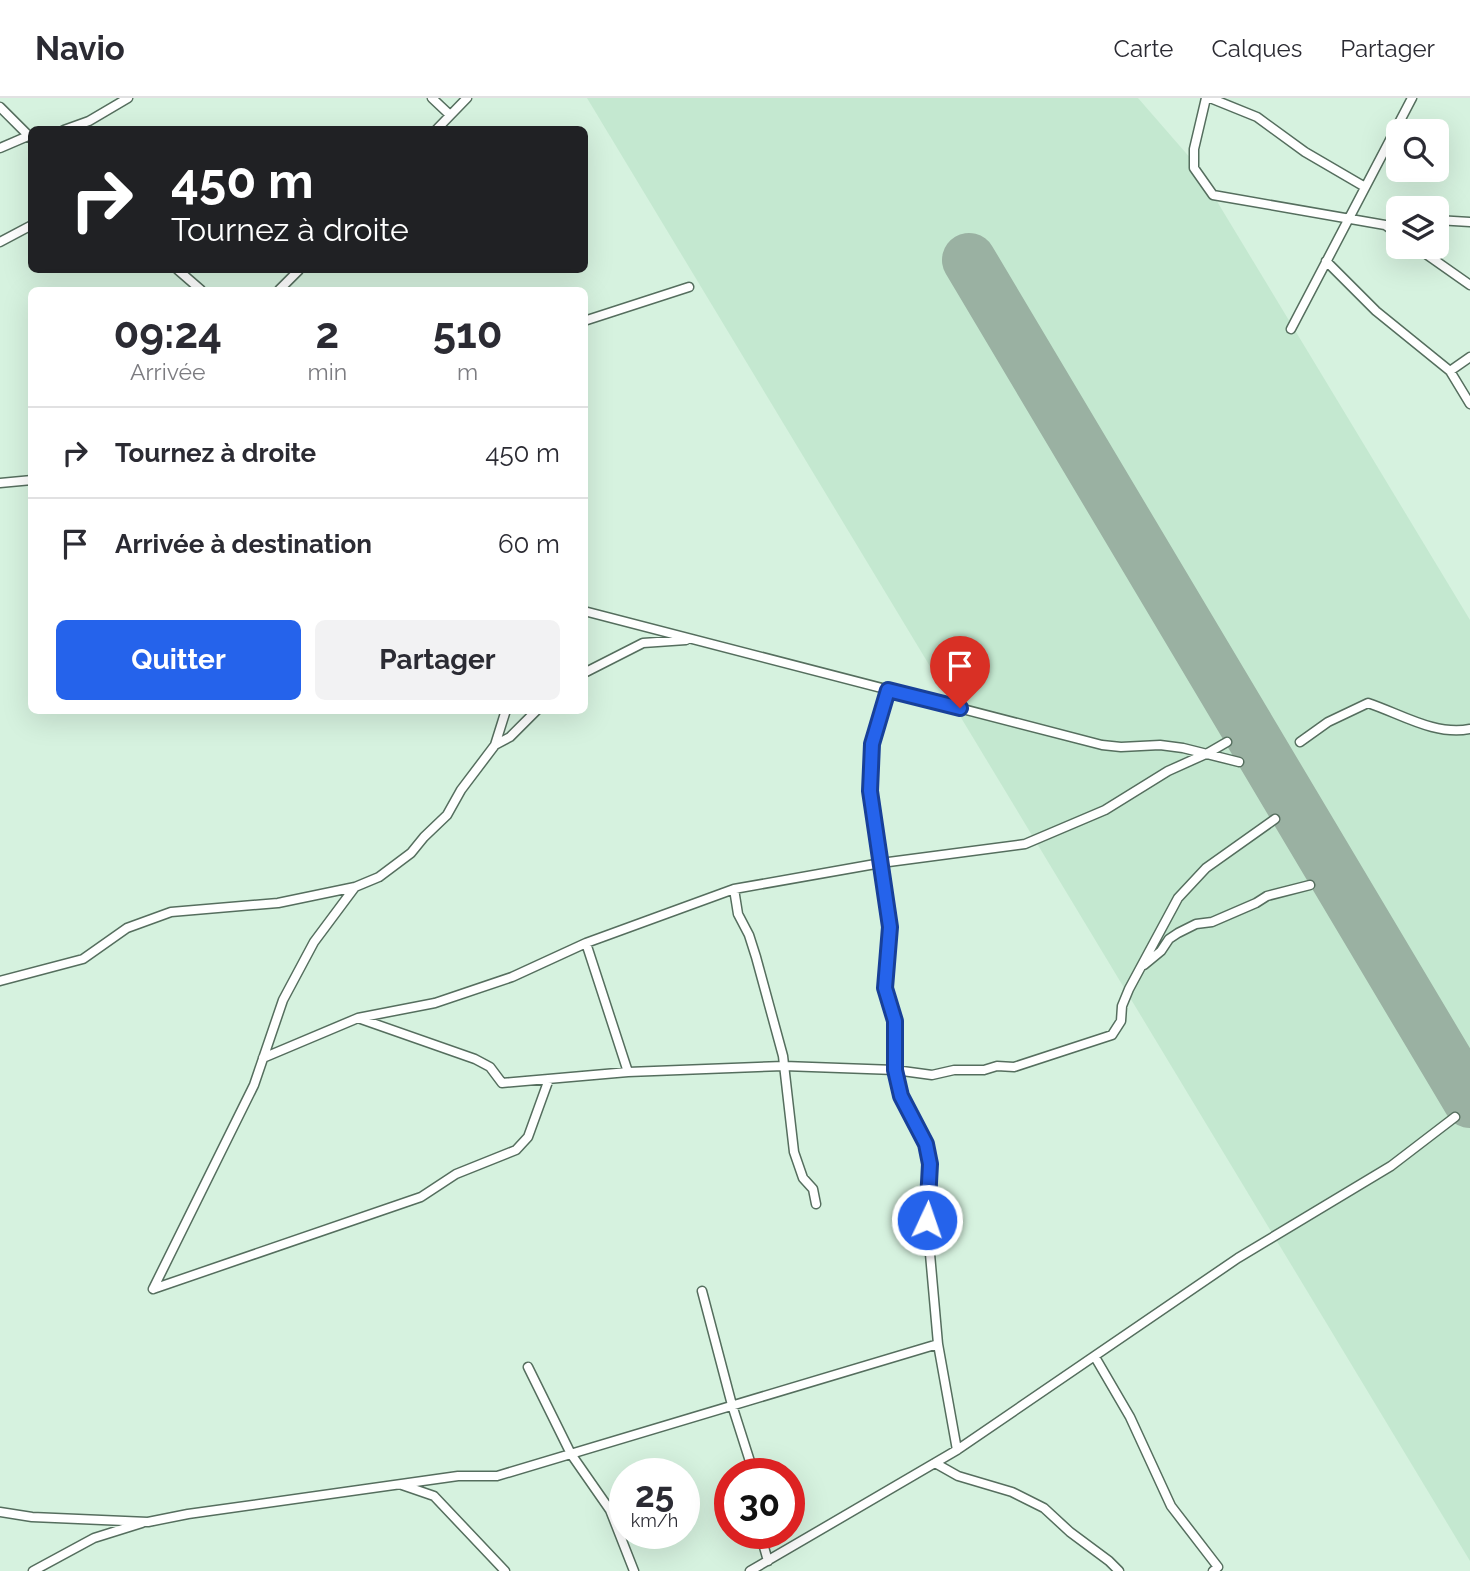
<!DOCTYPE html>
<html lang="fr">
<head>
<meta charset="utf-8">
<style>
  :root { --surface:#fff; --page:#f2f2f3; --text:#2b2b33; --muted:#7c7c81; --line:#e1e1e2; --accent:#2563eb }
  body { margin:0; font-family:Raleway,sans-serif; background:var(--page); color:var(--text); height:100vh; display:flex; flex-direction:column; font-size:26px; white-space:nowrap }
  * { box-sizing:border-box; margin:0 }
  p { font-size:23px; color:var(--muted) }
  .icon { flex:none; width:38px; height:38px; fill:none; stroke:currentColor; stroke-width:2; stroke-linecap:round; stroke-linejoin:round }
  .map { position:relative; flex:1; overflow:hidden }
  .drawer { position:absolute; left:28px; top:189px; width:560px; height:427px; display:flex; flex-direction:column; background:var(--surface); border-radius:10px; box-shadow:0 7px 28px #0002 }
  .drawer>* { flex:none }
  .top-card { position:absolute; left:28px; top:28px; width:560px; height:147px; border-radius:10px; box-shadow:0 7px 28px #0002; background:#202124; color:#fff; overflow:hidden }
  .fabs { position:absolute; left:1386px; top:21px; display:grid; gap:14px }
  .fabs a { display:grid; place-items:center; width:63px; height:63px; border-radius:10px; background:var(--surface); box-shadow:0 7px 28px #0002; font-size:35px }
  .speed { position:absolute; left:609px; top:1360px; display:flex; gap:14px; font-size:35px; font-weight:700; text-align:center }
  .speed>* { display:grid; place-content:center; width:91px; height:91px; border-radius:50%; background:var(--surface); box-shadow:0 7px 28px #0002; line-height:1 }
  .speed small { font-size:18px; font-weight:400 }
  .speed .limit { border:10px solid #d22; background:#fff; color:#111 }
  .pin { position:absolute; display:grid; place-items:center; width:60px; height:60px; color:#fff; margin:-72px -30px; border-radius:50% 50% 50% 0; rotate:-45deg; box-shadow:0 0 7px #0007 }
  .pin .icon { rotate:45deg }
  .me { position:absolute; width:77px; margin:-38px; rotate:3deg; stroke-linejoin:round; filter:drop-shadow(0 0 5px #0008) }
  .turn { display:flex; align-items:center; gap:24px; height:147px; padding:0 28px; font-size:32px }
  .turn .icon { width:91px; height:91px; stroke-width:2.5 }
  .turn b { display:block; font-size:49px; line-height:60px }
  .eta { display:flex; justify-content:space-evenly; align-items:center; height:119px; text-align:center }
  .eta b { font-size:42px; font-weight:700; line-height:49px }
  .action { display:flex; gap:14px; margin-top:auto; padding:14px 28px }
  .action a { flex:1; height:80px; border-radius:10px; background:var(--accent); color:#fff; font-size:28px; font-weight:700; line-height:80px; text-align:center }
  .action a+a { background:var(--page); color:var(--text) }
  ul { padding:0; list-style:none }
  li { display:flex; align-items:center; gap:21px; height:91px; padding:0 28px; border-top:2px solid var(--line) }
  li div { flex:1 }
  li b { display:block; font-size:26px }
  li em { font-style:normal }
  header { display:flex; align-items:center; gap:42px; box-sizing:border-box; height:98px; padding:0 35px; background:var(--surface); border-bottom:2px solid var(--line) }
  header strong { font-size:33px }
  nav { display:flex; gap:38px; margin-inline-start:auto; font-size:24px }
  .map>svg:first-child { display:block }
  .built { fill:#c4e8d0 }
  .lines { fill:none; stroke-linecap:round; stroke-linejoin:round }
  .runway { stroke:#9ab1a2; stroke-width:54 }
  .minor-casing { stroke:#556e5e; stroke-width:11 }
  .minor { stroke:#fff; stroke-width:8 }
  .route-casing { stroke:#184099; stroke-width:18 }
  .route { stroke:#2563eb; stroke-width:12 }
</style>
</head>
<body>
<header>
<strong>Navio</strong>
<nav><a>Carte</a><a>Calques</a><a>Partager</a></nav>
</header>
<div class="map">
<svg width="1470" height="1473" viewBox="0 0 1470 1473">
  <rect width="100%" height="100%" fill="#d6f2df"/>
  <!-- built -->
  <path class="built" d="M587,0H1138L1192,62L1470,522V1463Z"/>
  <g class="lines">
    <!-- runway -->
    <path class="runway" d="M969,162L1470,1003"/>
    <defs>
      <path id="minor" d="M432,0L450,17
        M1206,0L1194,51V70L1213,97L1385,127L1398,136
        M1210,0L1257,19L1305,54L1365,89
        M0,9L32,41
        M64,32L89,23L128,0
        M436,32L467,0
        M0,50L28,38
        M1437,122L1470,124
        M0,144L32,127
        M1416,149L1470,187
        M1326,163L1376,213L1450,273L1470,306
        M178,172L201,192
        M279,192L299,172
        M584,223L689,189
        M1291,231L1412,0
        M1450,273L1470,259
        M0,385L32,382
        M584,513L1102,647L1121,649L1160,647L1183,650L1239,664
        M584,575L643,545L686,542
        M888,592L871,646L870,693L889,829L885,890L895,923V972L901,998L926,1046L930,1066L927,1122L938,1246L957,1352
        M1300,644L1328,624L1368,605C1401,616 1435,638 1470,631
        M495,647L506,612
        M734,791L738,816L749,837L756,859L783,958L794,1054L803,1080L813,1091L816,1106
        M586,845L628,974
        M1144,867L1161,853L1169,841L1178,835L1196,826L1212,824L1256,805L1267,798L1310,787
        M0,883L83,861L127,830L171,814L278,805L355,789
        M358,920L475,961L490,969L502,985L628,974L784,968L895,972L932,977L954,972H984L997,968L1014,969L1112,937L1121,923L1122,908L1129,891L1178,800L1206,770L1275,721
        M263,960L358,920L435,905L512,879L586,845L734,791L881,765L1025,746L1105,712L1168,673L1208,655L1227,644
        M153,1191L254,987L283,902L314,844L355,789L379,779L411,755L424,739L447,717L461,692L495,647L510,639L537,612
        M153,1191L421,1099L456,1076L516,1052L528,1039L549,981
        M702,1193L732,1307L754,1376
        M1095,1259L1130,1319L1171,1408L1218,1469L1213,1473
        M528,1269L571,1356L610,1412L634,1473
        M935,1365L958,1378L1012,1394L1044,1410L1070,1434L1109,1463L1119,1473
        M402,1387L434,1398L505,1473
        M0,1414L32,1419L148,1424L188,1416L458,1378H497L938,1246
        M760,1435L768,1463
        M33,1473L94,1440L142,1425
        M750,1473L957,1352L1238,1160L1391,1068L1455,1019"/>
    </defs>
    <!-- minor casing -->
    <use href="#minor" class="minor-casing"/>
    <!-- minor -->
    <use href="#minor" class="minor"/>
  </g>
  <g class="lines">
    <defs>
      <path id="route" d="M927,1122L930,1066L926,1046L901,998L895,972V923L885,890L890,829L870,693L872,646L888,592L960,610"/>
    </defs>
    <!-- route casing -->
    <use href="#route" class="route-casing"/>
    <!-- route -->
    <use href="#route" class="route"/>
  </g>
</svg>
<div class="fabs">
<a><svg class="icon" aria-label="search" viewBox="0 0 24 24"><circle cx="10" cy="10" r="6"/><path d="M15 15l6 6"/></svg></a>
<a><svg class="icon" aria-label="layers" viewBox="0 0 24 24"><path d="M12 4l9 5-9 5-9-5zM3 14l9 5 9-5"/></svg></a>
</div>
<div class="speed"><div>25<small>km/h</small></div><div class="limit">30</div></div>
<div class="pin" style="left:960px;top:610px;background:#d93025"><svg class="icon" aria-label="arrive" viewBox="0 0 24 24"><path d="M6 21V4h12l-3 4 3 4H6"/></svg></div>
<svg class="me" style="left:927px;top:1122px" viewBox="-20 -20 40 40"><circle r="17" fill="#2563eb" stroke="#fff" stroke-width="3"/><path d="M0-11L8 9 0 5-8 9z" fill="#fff"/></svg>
<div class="top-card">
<div class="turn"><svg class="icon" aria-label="right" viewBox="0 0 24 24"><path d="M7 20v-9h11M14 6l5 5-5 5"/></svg><div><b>450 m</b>Tournez à droite</div></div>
</div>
<section class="drawer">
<div class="eta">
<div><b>09:24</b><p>Arrivée</p></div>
<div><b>2</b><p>min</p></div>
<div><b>510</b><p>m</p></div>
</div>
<ul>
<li><svg class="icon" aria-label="right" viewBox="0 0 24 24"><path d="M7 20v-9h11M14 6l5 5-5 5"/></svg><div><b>Tournez à droite</b></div><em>450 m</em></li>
<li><svg class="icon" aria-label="arrive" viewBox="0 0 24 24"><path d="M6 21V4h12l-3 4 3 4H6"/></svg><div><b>Arrivée à destination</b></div><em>60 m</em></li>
</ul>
<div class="action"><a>Quitter</a><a>Partager</a></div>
</section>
</div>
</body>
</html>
